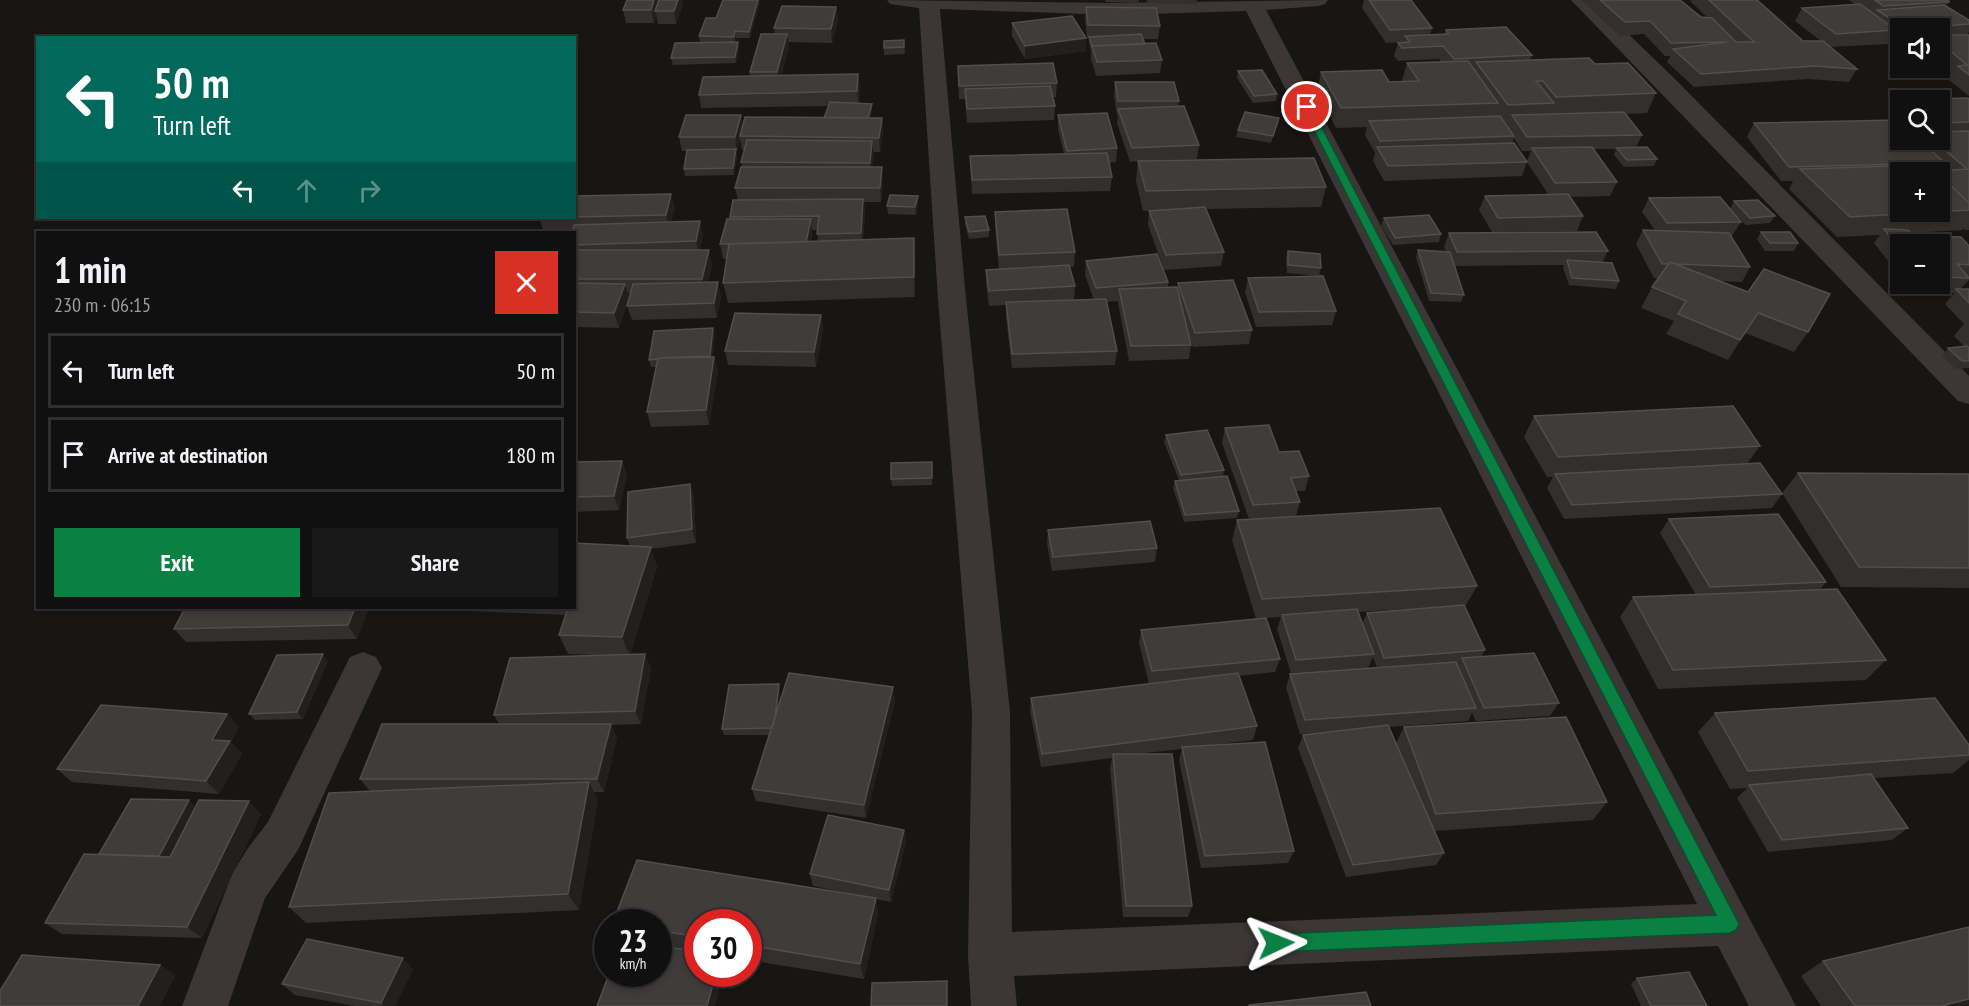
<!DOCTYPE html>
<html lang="en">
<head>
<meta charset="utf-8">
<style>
  :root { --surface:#111010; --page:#1a1919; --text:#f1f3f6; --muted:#9c9d9f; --line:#303030; --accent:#0b8043 }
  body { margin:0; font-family:"PT Sans Narrow",sans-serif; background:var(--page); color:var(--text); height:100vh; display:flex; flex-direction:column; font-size:22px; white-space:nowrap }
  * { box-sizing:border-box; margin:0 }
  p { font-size:20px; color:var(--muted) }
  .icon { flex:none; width:33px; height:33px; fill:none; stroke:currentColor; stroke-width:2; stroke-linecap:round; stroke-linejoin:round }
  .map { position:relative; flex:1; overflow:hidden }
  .panel { position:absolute; left:36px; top:231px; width:540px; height:378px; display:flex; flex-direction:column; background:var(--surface); border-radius:0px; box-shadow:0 3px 9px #0003,0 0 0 2px var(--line) }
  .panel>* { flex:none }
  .top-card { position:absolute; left:36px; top:36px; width:540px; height:183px; border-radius:0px; box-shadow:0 3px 9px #0003,0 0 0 2px var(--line); background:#00695c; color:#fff; overflow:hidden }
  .fabs { position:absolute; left:1890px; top:18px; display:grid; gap:12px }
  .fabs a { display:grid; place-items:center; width:60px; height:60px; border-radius:0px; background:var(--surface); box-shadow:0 3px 9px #0003,0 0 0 2px var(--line); font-size:30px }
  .speed { position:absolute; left:594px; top:909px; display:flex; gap:12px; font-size:30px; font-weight:700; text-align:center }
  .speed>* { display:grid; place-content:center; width:78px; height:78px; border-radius:50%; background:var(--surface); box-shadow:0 3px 9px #0003,0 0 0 2px var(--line); line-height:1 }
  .speed small { font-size:15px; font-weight:400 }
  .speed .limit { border:9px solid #d22; background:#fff; color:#111 }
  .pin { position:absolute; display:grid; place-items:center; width:51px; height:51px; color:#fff; margin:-26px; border:3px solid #fff; border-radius:50%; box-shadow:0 2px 6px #0007 }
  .me { position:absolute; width:66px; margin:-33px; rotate:88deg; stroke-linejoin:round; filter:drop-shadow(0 0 4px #0008) }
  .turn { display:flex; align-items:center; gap:21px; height:126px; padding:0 18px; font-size:27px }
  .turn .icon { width:78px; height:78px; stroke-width:2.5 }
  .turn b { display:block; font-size:42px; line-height:51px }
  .lanes { display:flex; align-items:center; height:57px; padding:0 18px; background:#0003; justify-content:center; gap:30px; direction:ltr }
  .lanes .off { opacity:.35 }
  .round { display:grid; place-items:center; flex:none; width:63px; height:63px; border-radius:0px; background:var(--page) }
  .summary { display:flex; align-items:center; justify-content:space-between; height:102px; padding:0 18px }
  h1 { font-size:36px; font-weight:700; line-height:45px }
  .primary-button { display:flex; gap:12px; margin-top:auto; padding:12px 18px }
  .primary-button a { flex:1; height:69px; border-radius:0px; background:var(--accent); color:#fff; font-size:24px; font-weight:700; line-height:69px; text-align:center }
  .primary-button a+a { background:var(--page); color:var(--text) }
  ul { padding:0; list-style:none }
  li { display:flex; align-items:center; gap:18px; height:75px; margin:0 12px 9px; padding:0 6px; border:3px solid var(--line); border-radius:0px }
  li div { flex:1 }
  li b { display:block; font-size:22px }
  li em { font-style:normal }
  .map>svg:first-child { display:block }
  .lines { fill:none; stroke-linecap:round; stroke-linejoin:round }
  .minor { fill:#3c3636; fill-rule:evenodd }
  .wall { fill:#322f2e; fill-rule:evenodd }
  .shaded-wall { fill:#21201f }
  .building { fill:#403c3c; stroke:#534d4d; stroke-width:1.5 }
  .route { fill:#0b8043; stroke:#07532c; stroke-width:1.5 }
</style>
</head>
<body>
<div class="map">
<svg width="1969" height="1006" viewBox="0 0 1969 1006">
  <rect width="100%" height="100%" fill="#171615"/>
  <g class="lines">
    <!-- minor -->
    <path class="minor" d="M887,0L1115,3L1328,0L1325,4L1318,6L1266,10L1796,1006H1749L1718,946L1014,976L1017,1006H971L968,955L972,712L938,299L919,8L890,4ZM940,9L1115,15L1246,11L1697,904L1012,932L1010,712L966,299Z
      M1571,0H1593L1671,75L1969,376V404L1958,401Z
      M363,652L376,657L382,668L298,850L265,898L228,1006H182L232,874L248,848L268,822L350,657Z"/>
  </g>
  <!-- wall -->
  <path class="wall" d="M723,0H760V2L750,38H736L735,42H738L739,49L736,63L673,65L671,58L700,43L699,36L716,18Z
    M1105,0H1139V3L1106,2Z
    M1147,0H1197L1196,4L1147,3Z
    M1364,0H1411L1432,28L1430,35L1444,34L1446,30L1532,55L1530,60L1595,64L1656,93L1647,113L1625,114L1642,135L1636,147L1657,159L1654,166L1624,167L1614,155L1616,149H1594L1617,182L1610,196L1570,197L1583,216L1577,231L1492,232L1479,210L1485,196L1548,194L1527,162L1522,176L1384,181L1373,161L1375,153L1365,135L1367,127L1336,128L1317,91L1321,72L1389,82L1402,81L1407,63L1441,62L1439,59L1398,61L1394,56L1398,43L1403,42L1386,43L1362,8ZM1514,138L1522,151H1531L1527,161L1512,143Z
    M1581,0H1680L1701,17H1707L1690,1L1691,0H1757L1803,41H1821L1795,21L1802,8L1856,5L1849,0H1945L1949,2L1946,6L1969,20V32L1967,35H1969V96L1949,80L1952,74L1940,63V28H1900V43H1899L1891,38L1888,44L1830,47L1857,69L1849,82L1808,79L1694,87L1667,62L1670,56H1665L1644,34L1620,36Z
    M683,5L676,24H658L656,14L654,23H626L623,10Z
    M836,7L838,20L832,43L788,42L789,47L781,75L860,87L859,103L872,104V111L870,118H882L883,132L880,152H873L872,167L883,181L881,202H864L865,213L863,240L915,259V297L728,303L723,283L727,259H723L720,244L730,219V217L738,200L735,188L742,167L741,162L745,150H742L740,139L737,151H736L737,156L734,175L685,176L684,169L687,151H682L679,137L741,115L742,127L824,118L829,106L701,108L699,95L750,76V72L775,34L774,28ZM812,230H817L818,241L811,242L812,234Z
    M1086,7L1160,26L1158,39H1143L1145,44L1162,60L1160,73L1096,76L1091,59V51L1089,43V38H1087L1085,20Z
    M1012,23L1086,51L1025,59L1012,36Z
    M904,40L905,54L884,55V41Z
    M958,66L1057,83L1056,97H1053L1055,106L1054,120L967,123L965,99H959Z
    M1238,71L1277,94L1276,101L1253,103L1237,78Z
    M1115,82L1179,101L1178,106L1199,145L1197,159L1161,160L1326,187L1321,207L1206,209L1224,252L1221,266L1164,270L1148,225L1149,211L1156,210L1143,211L1136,181L1138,161L1130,162L1117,123L1118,115H1117L1114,96Z
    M1969,99V230H1965L1963,228L1962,230L1910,233L1913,236L1969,246V280L1960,289H1969V368L1956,369L1942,356L1948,348L1964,346L1954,336L1964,324L1945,304L1954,293L1913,291L1906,284H1940V244H1900V276L1874,243L1880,235L1837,237L1789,189L1793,181H1781L1747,137L1754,123L1898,120L1891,114L1899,100ZM1900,100H1940V140H1900Z
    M1058,115L1117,148L1116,162L1109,163L1112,177L1110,191L972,194L970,156L1064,154L1058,129Z
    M1279,118L1271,143L1236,137L1238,130Z
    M574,196L675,208L671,222L700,221L703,235L700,250L712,265L708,282L721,296L717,318L632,320L627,306L630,293H627L629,298L619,328L574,327V232L572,231L544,232L539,218H574Z
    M1649,198L1730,209L1734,201L1775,216L1770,223L1746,225L1731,211L1741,222L1732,236H1731L1750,267L1742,282L1718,281L1808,332L1794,352L1745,333L1728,360L1666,334L1674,321L1641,308L1652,287L1659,278H1654L1636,244L1643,230H1655L1642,212Z
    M918,204L916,215L888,214L887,206Z
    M995,212L1075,252L1074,267H1070L1075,286L1074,300H1094L1085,275L1086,261L1168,282V288L1177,289L1178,283L1252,330L1249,344L1193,347L1190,339L1191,345L1189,359L1129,361L1118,303V301L1107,302L1117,351L1115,365L1012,368L1006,317V305L989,306L986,284V270L999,269L995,226Z
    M965,217L989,230V237L969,239L965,225Z
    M1384,218L1441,234L1439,242L1393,245L1381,226Z
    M1761,232L1798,243L1794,251H1765L1757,239Z
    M1449,233L1608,251L1602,263L1619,281L1616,289L1569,285L1563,268L1564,265L1455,266L1464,295L1461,302L1429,301L1416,257L1418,250L1446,252L1444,247Z
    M1288,251L1321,268L1319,276L1287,273L1286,258Z
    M1248,278L1336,311L1332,325L1256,327L1245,292Z
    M821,315L823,330L816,367L728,365L725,351Z
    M713,328L715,335L712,357L718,371L709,425L651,427L647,412L657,367H651L649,360Z
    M1534,416L1760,446L1747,464L1782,494L1772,508L1564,519L1547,488L1553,477H1547L1524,437Z
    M1225,428L1279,452L1309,476L1305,491H1296L1300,502L1296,516L1477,586L1466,605L1464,606L1485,650L1481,657L1559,703L1550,716L1476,721L1472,713L1468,721L1389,727L1396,743L1404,727L1607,802L1593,820L1434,831L1444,853L1436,865L1346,877L1298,748L1303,735L1343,730L1300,734L1286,688L1290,674L1377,668L1373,657L1368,668L1291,673L1277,629L1281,617L1266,618L1280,659L1275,672L1239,676L1257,726L1253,740L1212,745L1294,851L1288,863L1201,868L1179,760L1182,749L1137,754L1192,906L1188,917H1123L1110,767L1112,758L1041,767L1030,711L1031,698L1149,684L1139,643L1141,630L1256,619L1232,540L1237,520L1249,519L1222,443ZM1444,607L1367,613L1362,624L1358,612Z
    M1166,435L1224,470L1223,477L1239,511L1237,518L1184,522L1173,488L1175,481L1179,480L1164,442Z
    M622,461L627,475L619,510L574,512V462Z
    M932,462V485L892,486L891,479Z
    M1798,473L1969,474V588L1841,587L1782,493Z
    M690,484L694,498L696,543L651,549L657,567L630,655L651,668L641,724L611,725L617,738L604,792H594L598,800L579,910L306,923L289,907L370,791L360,779L499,724L494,715L598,655L568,654L559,635L566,615L448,610L447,608H574L630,546L627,538Z
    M1669,519L1826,582L1820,590L1886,660L1866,680L1658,689L1620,617L1633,597L1696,595L1660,533Z
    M1048,530L1157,548L1155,562L1052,571L1047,544Z
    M369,608L357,639L186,642L174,629Z
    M328,661L303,719L255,720L249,714Z
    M779,684L780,691L779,705L893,687L895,701L866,818L756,801L752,789L769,735H724L722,729Z
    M1715,713L1969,745V760L1953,773L1874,778L1908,828L1892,840L1768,852L1737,798L1747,788L1730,789L1698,732Z
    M227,714L239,727L231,742L242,754L219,794L72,782L57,769Z
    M196,807L261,814L202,938L62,934L45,923L100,854Z
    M904,830L906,842L891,902L876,899L878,914L864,979L748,960V922H698V951L658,944V922L858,895L813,886L810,874Z
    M1823,961L1969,1006H1821L1801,976Z
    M413,969L395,1006H355L295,995L282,984Z
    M1637,978L1707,1006H1641L1631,984Z"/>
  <!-- shaded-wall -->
  <path class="shaded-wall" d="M654,0H659L655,11L656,14L654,23L651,10Z
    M678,0H682L683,5L676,24L674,11Z
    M758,0H760V2L750,38L749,32Z
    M836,7L838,20L832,43L831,29Z
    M735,31L736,38L735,43L734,37Z
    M787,34L789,47L779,85L777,72Z
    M1086,38V51L1025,59V46Z
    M738,42L739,49L736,63L735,57Z
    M858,74L860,87L859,105L857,91Z
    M872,104V111L867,130L866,123Z
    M741,115L743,129L740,136V139L737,151L735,137Z
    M882,118L883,132L880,152L879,138Z
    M872,141L874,155L871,177L870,163Z
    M736,149L737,156L734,175L733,168Z
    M882,167L883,181L881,202L880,188Z
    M671,194L675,208L670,229L666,215Z
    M918,196V204L916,215L915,207Z
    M863,199L865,213L862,247L861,233Z
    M811,219L812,234L808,259L806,245Z
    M700,221L703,235L699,256L696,241Z
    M914,238L915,259V297L914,277Z
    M709,250L712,265L705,293L702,279Z
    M718,282L721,296L717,318L714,303Z
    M625,284L629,298L619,328L614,313Z
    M821,315L823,330L816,367L814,352Z
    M713,328L715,335L712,364L710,356Z
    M714,357L718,371L709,425L706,410Z
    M622,461L627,475L619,510L614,496Z
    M690,484L694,498L696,543L692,529Z
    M651,547L657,567L630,657L622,637Z
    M355,608H369L357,639L348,625Z
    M323,654L328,661L303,719L297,712Z
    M645,654L651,668L641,724L635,711Z
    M779,684L780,691L775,735L774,728Z
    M893,687L895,701L866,818L864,805Z
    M227,714L239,727L231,742L242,754L219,794L206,781L212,740Z
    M611,724L617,738L604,792L597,779Z
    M589,782L598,800L579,910L568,894Z
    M189,800L196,807L167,862L159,856Z
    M249,801L261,814L202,938L187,927Z
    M904,830L906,842L891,902L889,890Z
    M876,898L878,914L864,979L860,964Z
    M403,958L413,969L395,1006H384L381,1003Z
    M160,965L176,975L160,1006H138Z
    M716,974H724L715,1006H707Z
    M1969,999V1006H1941Z"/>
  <!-- building -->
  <path class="building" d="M627,0H654L651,10H623Z
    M659,0H678L674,11H655Z
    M723,0H758L749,32L735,31L734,37L699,36L706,18H716Z
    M1369,0H1411L1432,28L1390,30Z
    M1600,0H1680L1701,17L1712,18L1736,42H1754L1709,0H1757L1803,41H1823L1857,69L1815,66L1701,74L1673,49L1727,42L1671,43L1650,21L1625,22Z
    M1875,0H1945L1949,1V2L1883,6Z
    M1860,4L1896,30L1836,34L1802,8Z
    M1944,5L1969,20V24L1920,28H1905L1877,10Z
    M782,6L836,7L831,29L774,28Z
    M1086,7L1156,8L1160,26L1088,25Z
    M1072,16L1086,38L1025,46L1012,23Z
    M1506,27L1532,55L1454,59L1443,46L1402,48L1398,43L1410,42L1405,36L1449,34L1446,30Z
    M761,34H787L777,72H750Z
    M1141,34L1145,44L1092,46L1089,37Z
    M1940,35H1969V75L1958,66L1967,65L1940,42Z
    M904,40V47L884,48V41Z
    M738,42L735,57L671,58L675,43Z
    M1156,43L1162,60L1097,62L1092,46Z
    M1589,58L1595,64L1628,63L1656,93L1556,97L1543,81H1536L1554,103L1508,105L1476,62Z
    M1468,61L1498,103L1341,108L1321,72L1382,70L1389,82L1419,81L1407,63Z
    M1053,63L1057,83L959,86L958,66Z
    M1262,70L1277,94L1254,96L1238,71Z
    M858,74L857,91L699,95L703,77Z
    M1115,82H1174L1179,101H1118Z
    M1050,86L1055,106L967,109L965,89Z
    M1968,98L1969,99V122L1940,123V100L1900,101L1899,100Z
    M830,102L872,104L868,118H824Z
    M1184,106L1199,145L1132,148L1118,109Z
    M1245,112L1279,118L1273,136L1238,130Z
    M1624,112L1642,135L1527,137L1512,115Z
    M1107,113L1117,148L1067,151L1058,115Z
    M686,115H741L735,137H679Z
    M1500,116L1514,136L1380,141L1369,121Z
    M745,117L882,118L879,138L740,136Z
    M1899,120L1900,121V140H1920L1945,163L1789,167L1754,123Z
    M1969,131V203L1940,175V172H1937L1935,171L1967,169L1933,140H1940V132Z
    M747,140L872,141L870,163L741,162Z
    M1514,143L1527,162L1388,166L1377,147Z
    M1592,147L1617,182L1555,183L1532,148Z
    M1647,147L1657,159L1627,160L1617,148Z
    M736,149L733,168L684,169L687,150Z
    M1107,153L1112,177L972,180L970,156Z
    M1314,158L1326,187L1146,191L1138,161Z
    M1929,165L1937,172H1900V212H1940V175L1969,203V210L1850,217L1800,169Z
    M741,167H882L880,188H735Z
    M671,194L666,215L574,217V196Z
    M1568,194L1583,216L1498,218L1485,196Z
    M890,195L918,196L915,207L887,206Z
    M1720,197L1741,222L1667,223L1649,198Z
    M863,199L861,233L817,234L819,216L730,217L733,200Z
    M1758,200L1775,216L1750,218L1734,201Z
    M1205,207L1224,252L1166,255L1149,211Z
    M1067,209L1075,252L999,255L995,212Z
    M1429,215L1441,234L1395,238L1384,218Z
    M985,216L989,230L969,232L965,217Z
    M727,219H811L806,242L720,244Z
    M700,221L696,241L574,245V232H572L574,225Z
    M1884,229L1908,230L1913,236L1961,237L1969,246V265L1957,264L1969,278L1940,277V244H1900V249Z
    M1643,230L1729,233L1750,267L1675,264L1670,262L1669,264H1662Z
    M1596,232L1608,251L1457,252L1449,233Z
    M1761,232H1790L1798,243H1770Z
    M914,238V277L723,283L729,244Z
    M575,250H709L702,279H574Z
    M1418,250L1450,252L1464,295L1431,293Z
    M1288,251L1320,254L1321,268L1288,265Z
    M1157,254L1168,282L1096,288L1086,261Z
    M1567,260L1612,263L1619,281L1572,278Z
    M1670,262L1748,292L1764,269L1830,294L1808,332L1758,313L1740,340L1678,314L1686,301L1652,287Z
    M1069,265L1075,286L989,291L986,270Z
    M1323,276L1336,311L1259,312L1248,278Z
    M1233,280L1252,330L1195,333L1178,283Z
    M718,282L714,303L627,306L633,284Z
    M574,283L625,284L614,313L574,312Z
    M1177,287L1191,345L1131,346L1119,289Z
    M1956,289H1969V303Z
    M1106,299L1117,351L1012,354L1006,302Z
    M735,313L821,315L814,352L725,351Z
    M713,328L710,356L658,358V359L649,360L654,331Z
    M1967,346L1969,348V361H1962L1948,348Z
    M714,357L706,410L647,412L658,358Z
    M1733,406L1760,446L1558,457L1534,416Z
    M1269,425L1279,452L1299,451L1309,476L1291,478L1300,502L1253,505L1225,428Z
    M1207,430L1224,470L1181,475L1166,435Z
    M622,461L614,496L574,497V462Z
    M932,462V478L891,479V463Z
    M1760,463L1782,494L1572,505L1555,474Z
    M1798,473L1969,474V568L1859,567Z
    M1227,476L1239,511L1185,515L1175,481Z
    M690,484L692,529L627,538L628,492Z
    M1440,508L1477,586L1262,599L1237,520Z
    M1778,514L1826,582L1710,587L1669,519Z
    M1150,521L1157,548L1053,557L1048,530Z
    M574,543L651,547L622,637L559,635L568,608H574Z
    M1837,589L1886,660L1673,670L1633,597Z
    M1464,605L1485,650L1384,658L1367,613Z
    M185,608H355L348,625L174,629Z
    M1357,609L1374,654L1296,660L1282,615Z
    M1266,618L1280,659L1152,671L1141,630Z
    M1534,653L1559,703L1484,708L1462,658Z
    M323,654L297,712L249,714L277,655Z
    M645,654L635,711L494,715L510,658Z
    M1456,662L1476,708L1305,720L1290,674Z
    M789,673L893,687L864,805L752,789Z
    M1238,673L1257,726L1042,754L1031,698Z
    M779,684L775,718L772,728L722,729L729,685Z
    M1935,698L1969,745V755L1748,771L1715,713Z
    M101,705L227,714L212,740L230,741L206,781L57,769Z
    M1566,717L1607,802L1436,814L1404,727Z
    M382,724H611L597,779H360Z
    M1388,725L1444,853L1353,865L1303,735Z
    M1265,742L1294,851L1205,856L1182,747Z
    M1113,754H1172L1192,906H1126Z
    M1871,774L1908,828L1782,840L1749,785Z
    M589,782L568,894L289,907L329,793Z
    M131,799L189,800L159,856L99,854Z
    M199,800L249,801L187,927L45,923L84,854L170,857Z
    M828,815L904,830L889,890L810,874Z
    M637,860L876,898L860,964L748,945V922H698V937L658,930V922H613Z
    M1969,927V999L1941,1006H1855L1823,961Z
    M307,939L403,958L381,1003L282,984Z
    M658,946L698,951V974H716L707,1006H597L609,974H658Z
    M22,955L160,965L138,1006H0V991Z
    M1689,972L1707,1006H1651L1637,978Z
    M947,981V1006H871L872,983Z
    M1366,992L1371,1006H1250L1249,1005Z"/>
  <!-- route -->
  <path class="route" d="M1303,105L1311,107L1736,918L1739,924L1736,930L1730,933L1276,952L1270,950L1267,943L1270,937L1276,934L1716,915L1302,107Z"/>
</svg>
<div class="fabs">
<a><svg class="icon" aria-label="sound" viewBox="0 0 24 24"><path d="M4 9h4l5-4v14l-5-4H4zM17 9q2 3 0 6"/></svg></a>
<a><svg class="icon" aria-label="search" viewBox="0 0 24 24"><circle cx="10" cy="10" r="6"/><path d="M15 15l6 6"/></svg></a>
<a>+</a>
<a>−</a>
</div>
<div class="speed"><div>23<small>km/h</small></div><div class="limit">30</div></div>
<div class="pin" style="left:1307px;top:107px;background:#d93025"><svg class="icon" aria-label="arrive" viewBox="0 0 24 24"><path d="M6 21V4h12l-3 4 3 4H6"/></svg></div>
<svg class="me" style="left:1276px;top:943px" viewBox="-20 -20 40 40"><path d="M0-17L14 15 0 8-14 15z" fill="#0b8043" stroke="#fff" stroke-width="4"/></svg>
<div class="top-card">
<div class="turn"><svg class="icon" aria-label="left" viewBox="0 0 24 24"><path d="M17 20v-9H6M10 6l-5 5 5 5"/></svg><div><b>50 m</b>Turn left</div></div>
<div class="lanes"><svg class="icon" aria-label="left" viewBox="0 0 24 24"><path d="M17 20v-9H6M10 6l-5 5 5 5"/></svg><svg class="icon off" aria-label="ahead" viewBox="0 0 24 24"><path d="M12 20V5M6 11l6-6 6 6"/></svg><svg class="icon off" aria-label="right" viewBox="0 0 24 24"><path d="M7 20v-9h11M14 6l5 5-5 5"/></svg></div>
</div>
<section class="panel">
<div class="summary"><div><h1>1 min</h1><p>230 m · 06:15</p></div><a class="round" style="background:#d93025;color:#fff"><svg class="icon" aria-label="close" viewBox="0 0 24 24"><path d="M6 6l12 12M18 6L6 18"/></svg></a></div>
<ul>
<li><svg class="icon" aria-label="left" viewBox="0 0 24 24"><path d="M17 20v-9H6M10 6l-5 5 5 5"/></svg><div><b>Turn left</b></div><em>50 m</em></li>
<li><svg class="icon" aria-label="arrive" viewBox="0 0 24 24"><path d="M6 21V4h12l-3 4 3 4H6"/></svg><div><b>Arrive at destination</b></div><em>180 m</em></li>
</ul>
<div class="primary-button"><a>Exit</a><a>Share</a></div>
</section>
</div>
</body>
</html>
